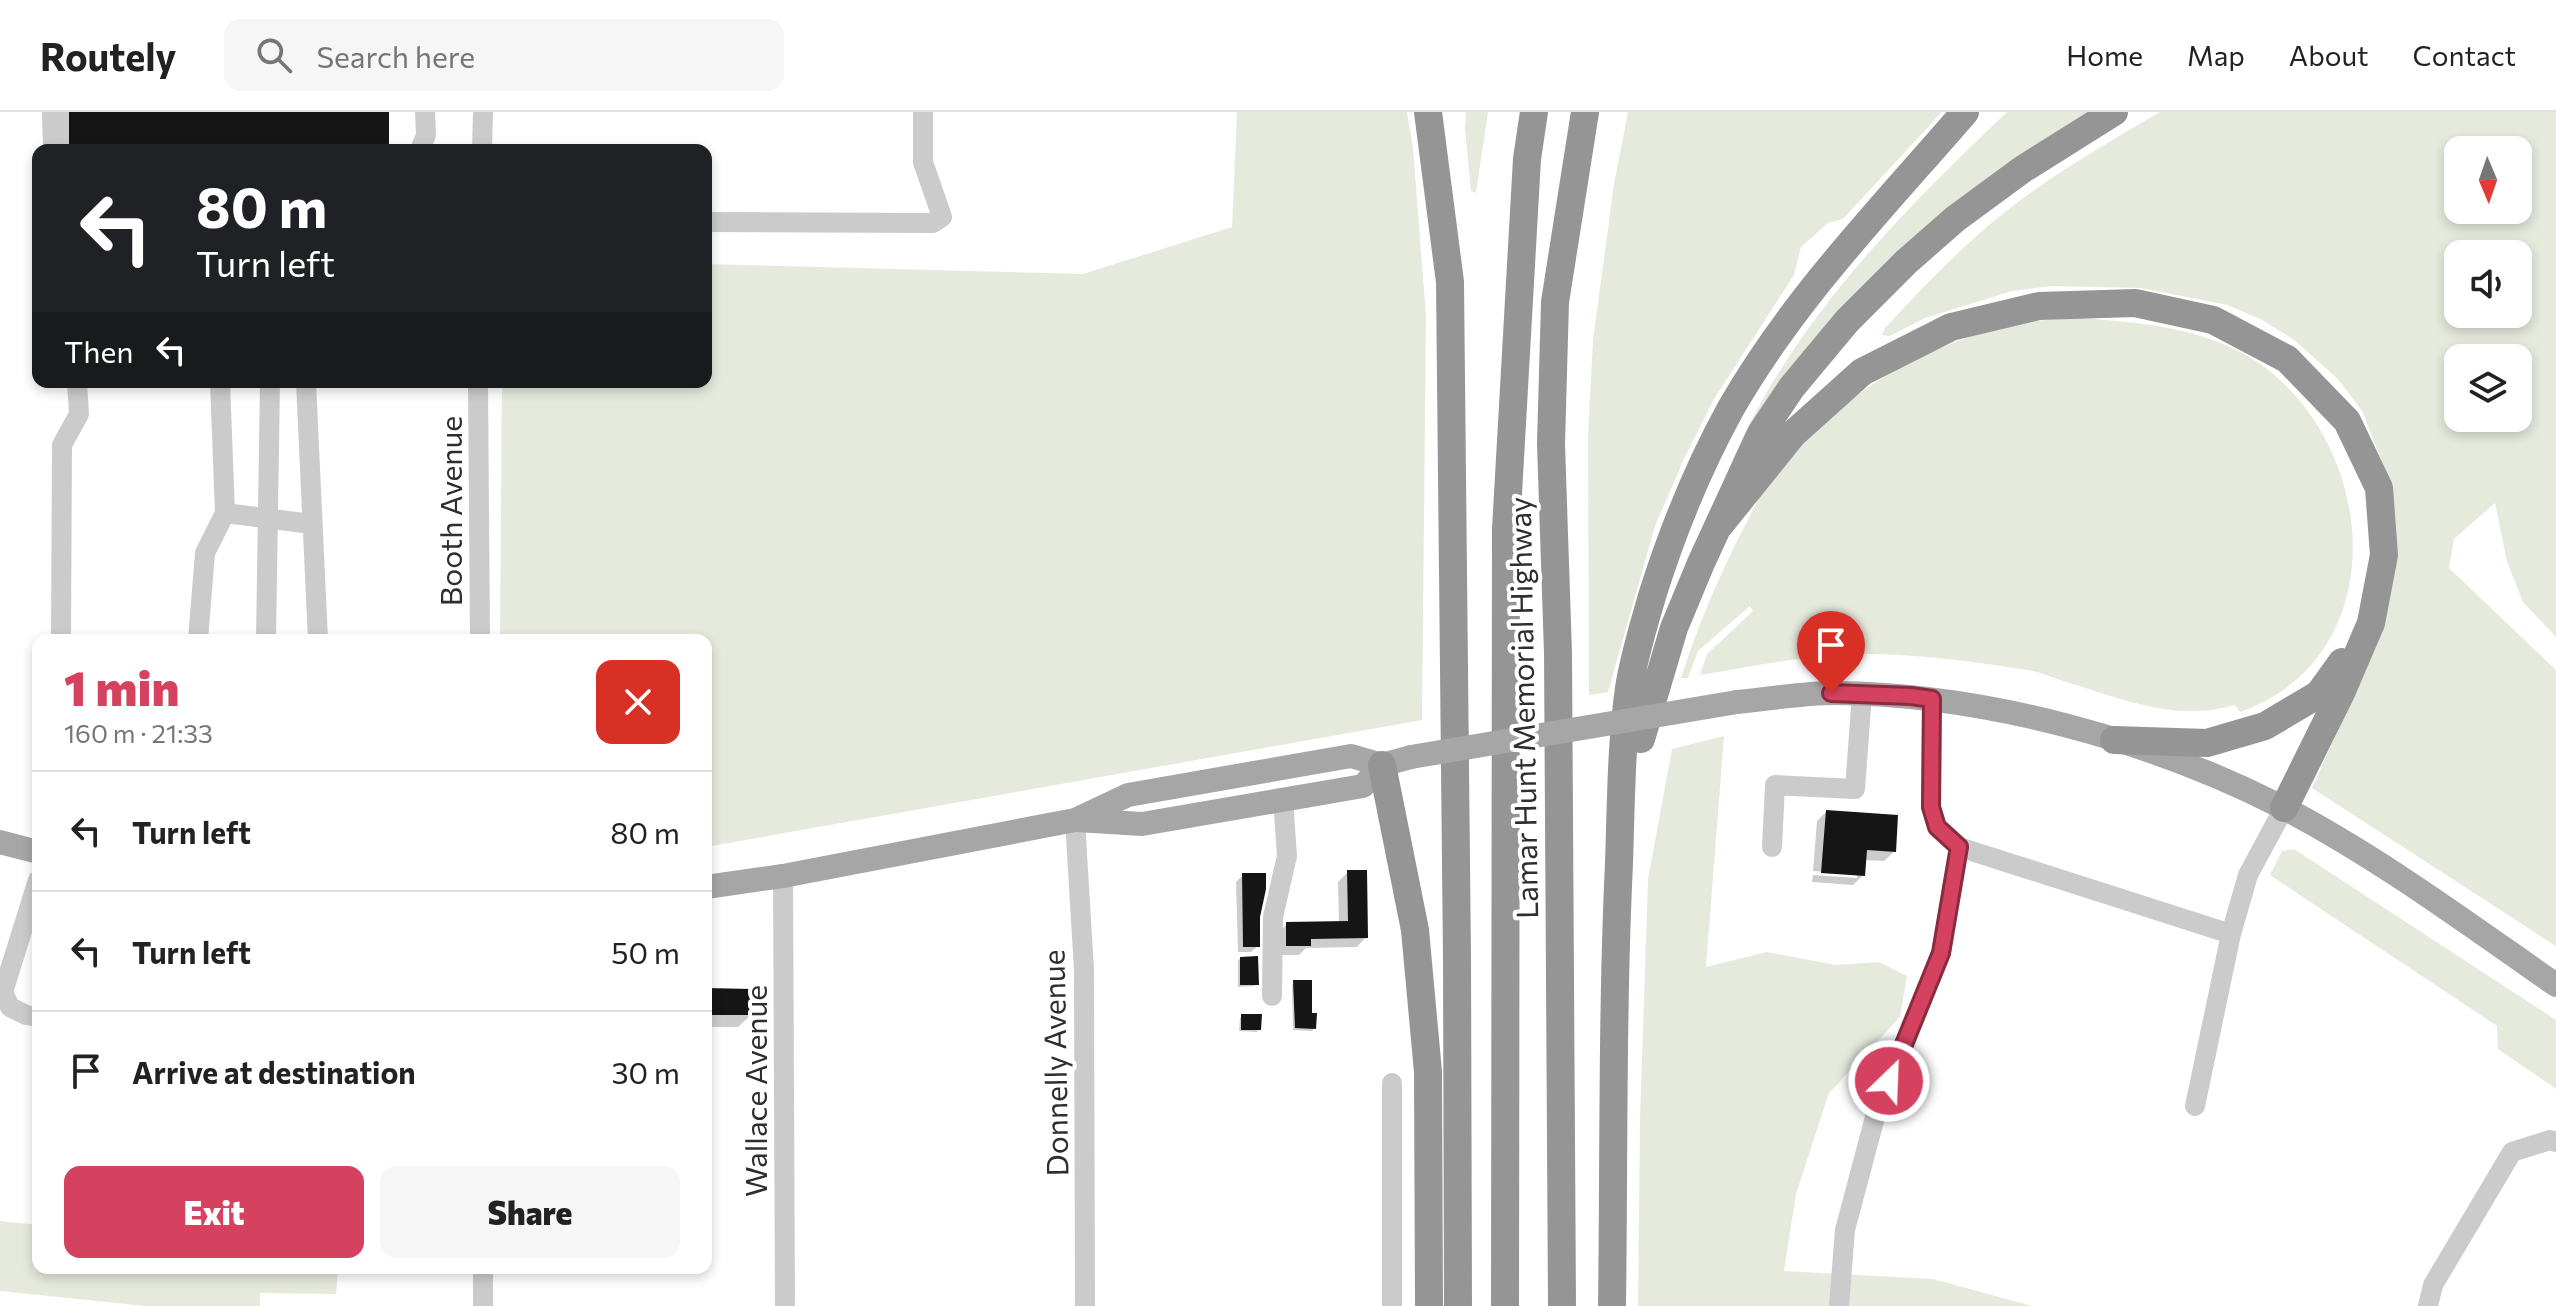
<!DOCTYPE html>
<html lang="en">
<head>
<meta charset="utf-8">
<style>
  :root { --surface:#fff; --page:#f6f6f6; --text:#222; --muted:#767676; --line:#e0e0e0; --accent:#d44260 }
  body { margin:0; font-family:Commissioner,sans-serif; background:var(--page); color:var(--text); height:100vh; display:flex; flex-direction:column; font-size:30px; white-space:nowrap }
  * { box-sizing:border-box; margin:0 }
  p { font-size:26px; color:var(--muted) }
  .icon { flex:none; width:44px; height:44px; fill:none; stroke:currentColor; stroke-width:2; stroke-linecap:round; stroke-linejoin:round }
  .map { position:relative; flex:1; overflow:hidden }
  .drawer { position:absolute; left:32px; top:522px; width:680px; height:640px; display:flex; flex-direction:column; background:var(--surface); border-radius:16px; box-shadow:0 4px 12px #0003 }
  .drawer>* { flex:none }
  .guide { position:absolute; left:32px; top:32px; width:680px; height:244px; border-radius:16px; box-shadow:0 4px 12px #0003; background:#202124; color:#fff; overflow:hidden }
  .needle { width:52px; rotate:178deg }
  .fabs { position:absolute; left:2444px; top:24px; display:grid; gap:16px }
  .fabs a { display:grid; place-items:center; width:88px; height:88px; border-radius:16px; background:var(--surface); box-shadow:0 4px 12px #0003; font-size:40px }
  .pin { position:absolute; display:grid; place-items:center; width:68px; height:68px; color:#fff; margin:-82px -34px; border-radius:50% 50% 50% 0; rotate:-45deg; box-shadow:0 0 8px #0007 }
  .pin .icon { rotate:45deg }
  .me { position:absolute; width:88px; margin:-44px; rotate:24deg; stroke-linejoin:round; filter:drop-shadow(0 0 6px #0008) }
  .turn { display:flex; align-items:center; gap:28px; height:168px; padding:0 32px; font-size:36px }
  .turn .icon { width:104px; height:104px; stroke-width:2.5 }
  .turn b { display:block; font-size:56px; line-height:68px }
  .then { display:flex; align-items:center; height:76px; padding:0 32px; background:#0003; gap:16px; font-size:30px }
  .round { display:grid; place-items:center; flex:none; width:84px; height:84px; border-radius:16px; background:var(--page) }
  .overview { display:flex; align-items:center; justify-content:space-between; height:136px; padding:0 32px }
  h1 { font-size:48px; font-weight:800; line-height:60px; color:var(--accent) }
  .action { display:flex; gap:16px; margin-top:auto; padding:16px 32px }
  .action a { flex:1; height:92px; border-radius:16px; background:var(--accent); color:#fff; font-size:32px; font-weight:800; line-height:92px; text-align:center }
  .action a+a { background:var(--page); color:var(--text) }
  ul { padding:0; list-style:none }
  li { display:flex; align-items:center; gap:24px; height:120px; padding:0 32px; border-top:2px solid var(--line) }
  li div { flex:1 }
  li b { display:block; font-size:30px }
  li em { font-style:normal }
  header { display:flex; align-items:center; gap:48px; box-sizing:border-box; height:112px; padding:0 40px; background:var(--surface); border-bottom:2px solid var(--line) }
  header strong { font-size:38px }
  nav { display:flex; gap:44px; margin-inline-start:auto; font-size:28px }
  .search { width:560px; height:72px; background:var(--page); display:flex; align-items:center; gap:20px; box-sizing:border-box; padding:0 28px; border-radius:16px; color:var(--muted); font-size:30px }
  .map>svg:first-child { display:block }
  .green { fill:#e6eadd; fill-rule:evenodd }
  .shadow { fill:#0003 }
  .building { fill:#151515 }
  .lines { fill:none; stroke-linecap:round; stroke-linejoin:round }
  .minor { stroke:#cbcbcb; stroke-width:20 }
  .major { stroke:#a6a6a6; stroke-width:24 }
  .highway { stroke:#959595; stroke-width:28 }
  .major-bridge { stroke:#a6a6a6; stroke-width:24 }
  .route-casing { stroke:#8a2b3e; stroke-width:20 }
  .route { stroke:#d44260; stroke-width:14 }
  .labels { text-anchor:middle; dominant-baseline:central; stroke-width:8; stroke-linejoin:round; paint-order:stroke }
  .street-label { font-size:30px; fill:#2e2e2e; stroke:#fff }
</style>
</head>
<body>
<header>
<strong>Routely</strong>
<div class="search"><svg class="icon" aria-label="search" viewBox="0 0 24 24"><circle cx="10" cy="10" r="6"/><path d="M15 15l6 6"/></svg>Search here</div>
<nav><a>Home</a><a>Map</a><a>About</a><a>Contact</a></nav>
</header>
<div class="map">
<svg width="2556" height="1194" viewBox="0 0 2556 1194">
  <rect width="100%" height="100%" fill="#fff"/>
  <!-- green -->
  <path class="green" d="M1237,0H1407L1413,36L1426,204L1422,608L706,735V528H500L502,270H706V152L1083,162L1232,115Z
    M1466,0H1488L1476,81L1471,79L1465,17Z
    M1628,0H1942L1843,107L1828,111L1801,135L1794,163L1714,287L1684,347L1655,414L1608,580L1589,583L1588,324L1593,228L1614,72Z
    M2007,0H2107L1910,140L1715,393C1770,233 1887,114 2007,0Z
    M2160,0H2556V525L2523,490L2507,450L2495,391L2454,427L2449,456L2556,558V834L2312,676L2380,525L2391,372L2362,299L2338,267L2293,227L2262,208L2228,193L2140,176L2051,174L2012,179L1925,206L1890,224L1882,223L1885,216C1923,175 1961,135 2005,100C2053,62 2107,31 2160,0ZM2458,38H2518V98H2458ZM2458,142H2518V202H2458ZM2458,246H2518V306H2458Z
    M2083,206C2144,211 2211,216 2263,254C2380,340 2393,546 2240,600L2235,593C2175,611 2120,586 2063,569C2051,565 2040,560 2028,558C1970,549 1910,541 1851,542C1801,544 1750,555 1700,563L1707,542L1753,499L1750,494L1698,539L1688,566H1681C1697,516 1717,468 1741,421C1749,407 1755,391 1764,378C1829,288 1924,226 2035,209C2050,207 2067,207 2083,206Z
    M1724,624L1706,855L1767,840L1836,853L1879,850L1907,864L1900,905L1829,981L1796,1082L1784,1159L1933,1167L2032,1194H1638L1640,1007L1648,767L1672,637Z
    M2294,737L2556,908V977L2498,937L2497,914L2270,763L2282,739Z
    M0,1109L38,1113V1156H338L336,1182L260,1181V1194H145L0,1179Z"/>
  <!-- shadow -->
  <path class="shadow" d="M57,0H387V36L385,38H57Z
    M1826,700L1894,740L1884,749L1864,748L1863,763L1853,773L1812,770L1813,763L1857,766V762L1813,759L1817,709Z
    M1348,760L1366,825L1357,835L1306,836L1299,843H1277V822L1287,812H1339L1338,770Z
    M1243,763L1258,804V834L1251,840H1238L1236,770Z
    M1240,846L1257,872L1254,874L1238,875V849Z
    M1294,870L1310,903L1314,916L1312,919L1293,918L1292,873Z
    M706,878L752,902L738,915H706Z
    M1242,904L1259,917L1257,920L1239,919L1240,906Z"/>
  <!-- building -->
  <path class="building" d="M69,0H389V37L69,38Z
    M1826,698L1898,703L1896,740L1867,738L1865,764L1821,761Z
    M1347,758H1367L1368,826L1311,827V834H1286V810L1348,809Z
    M1242,761H1266V777L1260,805V835H1243Z
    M1258,844L1259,873H1240V845Z
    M1293,868H1312V901H1317L1316,917L1295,916Z
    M706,876L753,877L754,903H706Z
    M1241,902H1262L1261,918H1241Z"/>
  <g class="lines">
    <!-- minor -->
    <path class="minor" d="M52,0L53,38
      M420,38L426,23L425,0
      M482,38L483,0
      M706,110L933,111L942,105L923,50V0
      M220,270L225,401L312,412
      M306,270L318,528
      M478,270L480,528
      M61,528L62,333L79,302L77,270
      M198,528L205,441L225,401
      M266,528L270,270
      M1932,587L1931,695L1937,715L1959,735L2231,822
      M1075,708L1084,858L1085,1194
      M1772,735L1775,673L1855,677L1862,582
      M783,764L785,1194
      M38,768L3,880L10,895L26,903L38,905
      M1272,884L1273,805L1287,744L1283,687
      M1392,971V1194
      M2195,994L2231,822L2248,763L2284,696
      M483,1156V1194
      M1839,1194L1845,1118L1875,1005L1941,841L1959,735
      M2428,1194L2433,1173L2512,1040L2550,1028L2556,1030"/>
    <!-- major -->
    <path class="major" d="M1737,590C1769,587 1802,581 1834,581C1983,582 2149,627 2282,695C2378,745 2467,811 2556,873
      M1077,708L1142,712L1363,674L1382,653
      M0,730L38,740
      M706,775L783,764L1075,708L1128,683L1351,644L1382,653L1411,645"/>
    <!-- highway -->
    <path class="highway" d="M1428,0L1450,170L1457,847L1458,1194
      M1719,414L1793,322L1862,260L1951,215L2039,194L2135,191L2213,208L2287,247L2347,309L2379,376L2384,443L2371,511L2341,581L2284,696
      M1641,627L1674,516L1701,451L1761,321L1792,275L1847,209L1906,150L1955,107L2023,57L2114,0
      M2114,628L2207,631L2265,614L2319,582L2342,550
      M1382,653L1415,818L1428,960L1429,1194
      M1505,1194L1506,417L1527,47L1534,0
      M1562,1194L1558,541L1551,332L1555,190L1585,0
      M1612,1194C1614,1046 1612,899 1619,751C1621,693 1621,634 1629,576C1634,544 1644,512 1653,481C1673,418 1699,354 1731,296C1794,186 1883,95 1965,0"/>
    <!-- major-bridge -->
    <path class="major-bridge" d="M1411,645L1737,590"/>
  </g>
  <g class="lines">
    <defs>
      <path id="route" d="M1831,581L1911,584L1932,587L1931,695L1937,715L1959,735L1941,841L1889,969"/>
    </defs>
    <!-- route casing -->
    <use href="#route" class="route-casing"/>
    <!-- route -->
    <use href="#route" class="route"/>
  </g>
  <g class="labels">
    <!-- street labels -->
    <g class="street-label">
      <text transform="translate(449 399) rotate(-90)">Booth Avenue</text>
      <text transform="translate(1522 596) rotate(-91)">Lamar Hunt Memorial Highway</text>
      <text transform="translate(1054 951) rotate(-91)">Donnelly Avenue</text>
      <text transform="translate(754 979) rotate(-90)">Wallace Avenue</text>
    </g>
  </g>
</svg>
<div class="fabs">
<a><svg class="needle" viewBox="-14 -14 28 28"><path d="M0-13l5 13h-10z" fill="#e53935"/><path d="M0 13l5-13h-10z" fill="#767676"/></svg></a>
<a><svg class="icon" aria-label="sound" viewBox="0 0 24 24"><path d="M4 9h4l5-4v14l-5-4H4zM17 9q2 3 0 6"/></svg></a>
<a><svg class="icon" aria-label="layers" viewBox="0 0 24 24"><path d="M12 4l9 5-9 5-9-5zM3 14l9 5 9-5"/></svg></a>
</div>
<div class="pin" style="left:1831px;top:581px;background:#d93025"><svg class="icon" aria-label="arrive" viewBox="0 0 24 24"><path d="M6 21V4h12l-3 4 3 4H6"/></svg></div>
<svg class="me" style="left:1889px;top:969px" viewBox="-20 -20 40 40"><circle r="17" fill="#d44260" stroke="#fff" stroke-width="3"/><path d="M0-11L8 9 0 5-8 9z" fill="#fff"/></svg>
<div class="guide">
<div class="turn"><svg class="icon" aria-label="left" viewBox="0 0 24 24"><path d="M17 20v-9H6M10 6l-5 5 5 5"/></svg><div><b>80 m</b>Turn left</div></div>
<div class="then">Then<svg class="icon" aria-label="left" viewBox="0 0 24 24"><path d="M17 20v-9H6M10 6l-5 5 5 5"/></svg></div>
</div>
<section class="drawer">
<div class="overview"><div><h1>1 min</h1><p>160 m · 21:33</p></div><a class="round" style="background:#d93025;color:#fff"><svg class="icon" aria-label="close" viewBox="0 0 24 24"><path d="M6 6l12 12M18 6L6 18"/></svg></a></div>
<ul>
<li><svg class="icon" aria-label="left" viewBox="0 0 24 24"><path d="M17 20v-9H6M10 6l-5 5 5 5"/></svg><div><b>Turn left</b></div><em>80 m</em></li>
<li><svg class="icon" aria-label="left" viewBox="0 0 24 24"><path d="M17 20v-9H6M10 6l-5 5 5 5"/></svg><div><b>Turn left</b></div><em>50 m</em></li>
<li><svg class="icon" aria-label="arrive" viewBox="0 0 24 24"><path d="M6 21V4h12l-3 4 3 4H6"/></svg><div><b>Arrive at destination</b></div><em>30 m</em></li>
</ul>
<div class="action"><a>Exit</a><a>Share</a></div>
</section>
</div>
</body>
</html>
